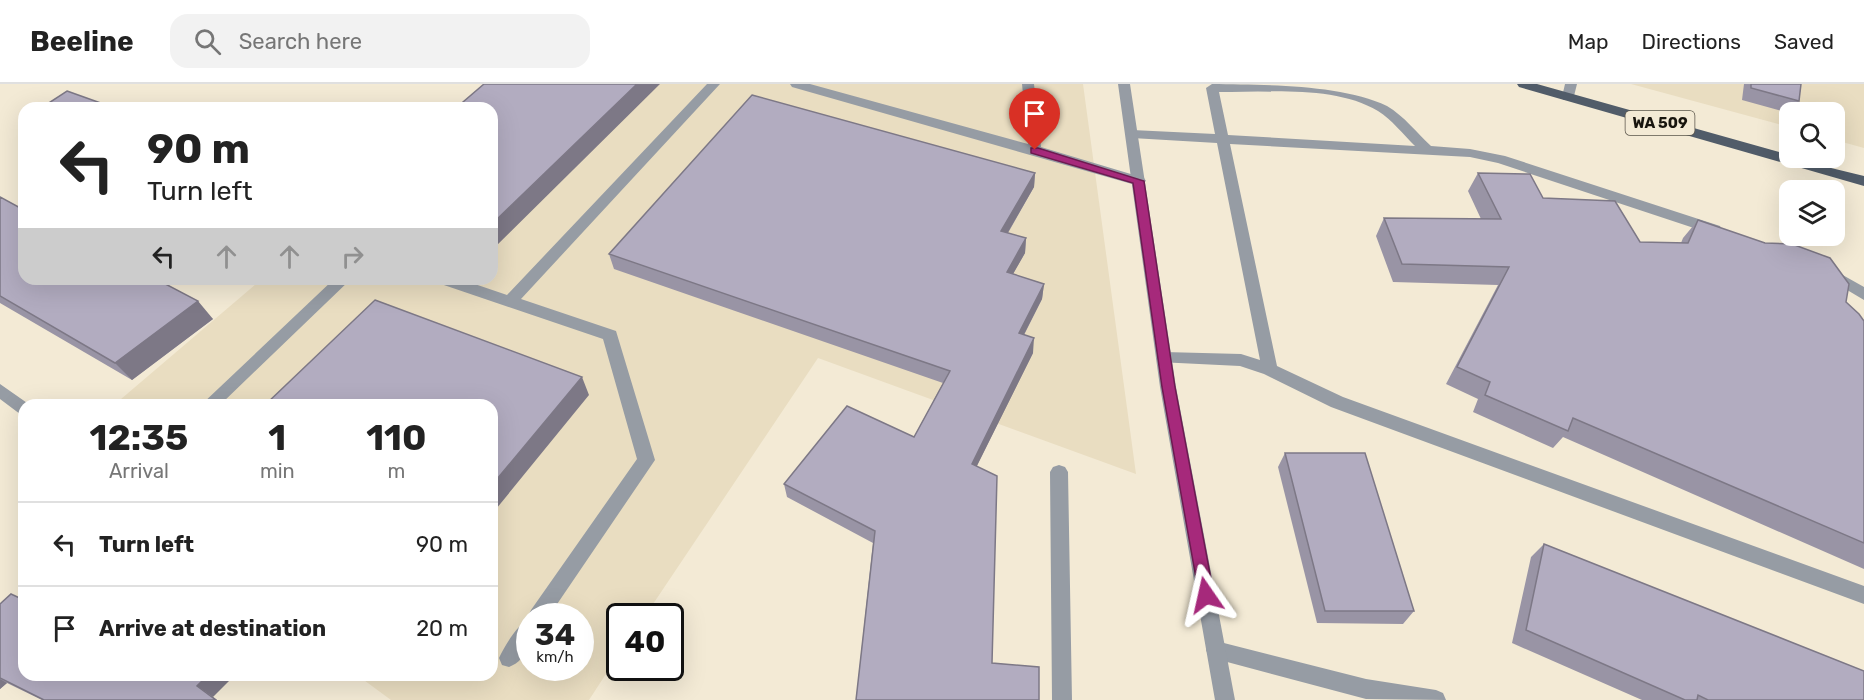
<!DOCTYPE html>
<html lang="en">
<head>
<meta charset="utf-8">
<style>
  :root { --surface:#fff; --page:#f2f2f2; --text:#222; --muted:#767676; --line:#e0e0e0 }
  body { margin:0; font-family:Rubik,sans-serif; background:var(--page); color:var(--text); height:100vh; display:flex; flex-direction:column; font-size:22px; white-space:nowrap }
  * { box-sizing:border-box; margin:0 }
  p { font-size:20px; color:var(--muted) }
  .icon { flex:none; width:33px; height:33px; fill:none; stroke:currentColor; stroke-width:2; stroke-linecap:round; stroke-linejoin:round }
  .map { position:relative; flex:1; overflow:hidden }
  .panel { position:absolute; left:18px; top:315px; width:480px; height:282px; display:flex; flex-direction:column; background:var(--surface); border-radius:18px; box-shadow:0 6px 24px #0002 }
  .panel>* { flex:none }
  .hud { position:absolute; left:18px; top:18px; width:480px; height:183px; border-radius:18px; box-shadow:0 6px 24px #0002; background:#fff; color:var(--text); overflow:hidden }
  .buttons { position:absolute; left:1779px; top:18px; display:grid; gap:12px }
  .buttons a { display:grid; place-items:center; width:66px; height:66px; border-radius:12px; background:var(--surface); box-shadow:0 6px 24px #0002; font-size:30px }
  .speed { position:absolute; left:516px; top:519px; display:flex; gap:12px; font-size:30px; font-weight:700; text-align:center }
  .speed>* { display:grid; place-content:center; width:78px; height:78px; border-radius:50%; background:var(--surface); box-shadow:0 6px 24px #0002; line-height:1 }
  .speed small { font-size:15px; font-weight:400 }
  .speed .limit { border:3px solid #111; border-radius:9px; background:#fff; color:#111 }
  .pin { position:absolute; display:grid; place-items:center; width:51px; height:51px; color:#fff; margin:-62px -26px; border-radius:50% 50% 50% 0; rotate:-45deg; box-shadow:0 0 6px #0007 }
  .pin .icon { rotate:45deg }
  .me { position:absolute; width:66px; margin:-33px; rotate:349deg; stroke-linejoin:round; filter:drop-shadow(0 0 4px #0008) }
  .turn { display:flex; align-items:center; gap:21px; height:126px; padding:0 30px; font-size:27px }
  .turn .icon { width:78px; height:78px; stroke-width:2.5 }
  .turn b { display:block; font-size:42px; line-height:51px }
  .lanes { display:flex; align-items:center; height:57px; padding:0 30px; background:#0003; justify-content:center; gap:30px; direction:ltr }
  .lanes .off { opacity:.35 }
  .eta { display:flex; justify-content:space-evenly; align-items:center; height:102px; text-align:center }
  .eta b { font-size:36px; font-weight:700; line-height:42px }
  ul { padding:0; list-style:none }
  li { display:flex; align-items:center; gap:18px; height:84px; padding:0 30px; border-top:2px solid var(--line) }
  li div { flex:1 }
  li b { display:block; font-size:22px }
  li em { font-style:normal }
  header { display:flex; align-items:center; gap:36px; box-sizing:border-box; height:84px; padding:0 30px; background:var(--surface); border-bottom:2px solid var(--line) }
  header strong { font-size:28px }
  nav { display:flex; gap:33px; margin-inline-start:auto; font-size:21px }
  .search { width:420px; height:54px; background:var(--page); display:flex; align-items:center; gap:15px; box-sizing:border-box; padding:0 21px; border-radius:18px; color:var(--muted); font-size:22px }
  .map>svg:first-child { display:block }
  .built { fill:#e9ddc1; fill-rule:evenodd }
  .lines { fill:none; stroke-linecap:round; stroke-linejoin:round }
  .service { fill:#969ca4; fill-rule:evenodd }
  .minor { fill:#969ca4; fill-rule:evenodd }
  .tertiary { fill:#969ca4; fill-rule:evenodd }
  .primary { fill:#515c69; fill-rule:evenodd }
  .wall { fill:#9994a5 }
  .shaded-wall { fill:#7d7886 }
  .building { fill:#b2acc0; stroke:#7d7886; stroke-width:1.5 }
  .route { fill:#a6297b; stroke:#6c1b50; stroke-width:1.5 }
  .labels { text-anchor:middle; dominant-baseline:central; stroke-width:6; stroke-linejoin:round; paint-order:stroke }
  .shield { fill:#f3ead5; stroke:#5a554a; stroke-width:1.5 }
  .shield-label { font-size:15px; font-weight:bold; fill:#18150e }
</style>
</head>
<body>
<header>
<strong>Beeline</strong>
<div class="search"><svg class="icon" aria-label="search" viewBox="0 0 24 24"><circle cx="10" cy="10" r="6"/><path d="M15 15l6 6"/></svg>Search here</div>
<nav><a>Map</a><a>Directions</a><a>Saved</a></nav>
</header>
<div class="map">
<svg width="1864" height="616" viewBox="0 0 1864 616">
  <rect width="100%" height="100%" fill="#f3ead5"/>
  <!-- built -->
  <path class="built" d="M490,0H1083L1136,390L818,274L645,532H620L619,570L589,616H391L357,591H492V321H114L262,195H492ZM530,532H580V584H530Z
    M1631,0H1864V64L1835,56L1834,28H1790L1789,43Z"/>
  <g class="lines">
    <!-- service -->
    <path class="service" d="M707,0H720L521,215L616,247L655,376L549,532H530V535L528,532L531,526L637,375L603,255L438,199L435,195H460L507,211Z
      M790,0H810L1028,60L1022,0H1034L1041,63L1144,94L1146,97L1139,102L792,3Z
      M1212,0C1264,1 1341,0 1387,22C1404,32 1417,49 1431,62L1470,65L1505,72L1720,142L1722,146L1720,150L1715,151L1498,79L1470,73L1230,60L1277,282L1343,313L1864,502V520L1331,323L1264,290L1240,282L1158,278L1156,274L1164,268L1241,270L1260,276L1217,59L1132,54L1125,50L1132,46L1215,50L1206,4ZM1219,8C1266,8 1336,1 1378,27C1392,36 1403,50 1415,62L1228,51Z
      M1565,0H1577L1573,16H1563L1562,13Z
      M1832,185L1864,203V216L1827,194L1824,190Z
      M334,195H351L220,321H201Z
      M1059,381L1065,383L1068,388L1072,616H1052L1050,388L1053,383Z
      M530,535C530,554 530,575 509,583L502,581L499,574C505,562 517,540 530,535Z
      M1216,557L1366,595L1436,606L1443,609L1446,616L1366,615L1216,575L1209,573L1206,566L1209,559Z"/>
    <!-- minor -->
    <path class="minor" d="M0,300L30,321H24V333L0,315Z"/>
    <!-- tertiary -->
    <path class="tertiary" d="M1118,0H1130L1176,303L1235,616H1215L1160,303Z"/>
    <!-- primary -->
    <path class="primary" d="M1517,0H1537L1790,71V74L1864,92V102L1519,3Z"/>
  </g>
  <!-- wall -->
  <path class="wall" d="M1744,0H1801L1799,17L1789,29L1742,16Z
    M1035,89L1034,103L1008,149L1026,154L1025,169L1013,190L1044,200L1042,215L1024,251L1033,269L976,383L856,616L873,459L787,413L784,400L914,353L943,299L614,185L609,170Z
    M1478,89L1543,114L1640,158L1681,159L1683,154L1698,136L1846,218L1864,237V485L1563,353L1553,364L1473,328L1478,315L1446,300L1498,201L1393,198L1376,152L1384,134L1481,135L1468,107Z
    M0,113L213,235L132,296L0,219Z
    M1285,369L1414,527L1403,540L1317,539L1278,383Z
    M1544,460L1864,616H1642L1512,559L1531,473Z
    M0,520L213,613L217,616H42L7,599L0,605Z"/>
  <!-- shaded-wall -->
  <path class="shaded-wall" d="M637,0H660L492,166V140Z
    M1035,89L1034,103L1000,162L1001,147Z
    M1026,154L1025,169L1006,202L1007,188Z
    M1044,200L1042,215L1017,264L1019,249Z
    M198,217L213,235L132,296L115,279Z
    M1034,254L1033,269L971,394L972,380Z
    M582,293L589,311L492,430V401Z
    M208,591H235L213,613L217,616L197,602Z
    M0,595L7,599L0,605Z"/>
  <!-- building -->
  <path class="building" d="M484,0H637L492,140V24H456Z
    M1751,0H1801L1799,17L1751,4Z
    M67,7L109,22L106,24H41Z
    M752,11L1035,89L1001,147L1026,154L1007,188L1044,200L1019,249L1034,254L972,380L997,392L992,579L1039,583V616H856L875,447L784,400L847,322L914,353L950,287L609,170Z
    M1478,89L1530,90L1543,114L1615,117L1640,158L1688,159L1698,136L1765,159L1792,160L1830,174L1849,200L1846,218L1859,230L1864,237V459L1573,334L1568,347L1485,311L1490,298L1457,283L1509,183L1402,180L1384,134L1501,135Z
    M0,113L24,126V195H156L198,217L115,279L0,212Z
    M375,216L582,293L492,401V321H265Z
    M1285,369H1365L1414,527H1325Z
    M1544,460L1864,587V616H1708L1698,611L1697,616H1685L1526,546Z
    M11,510L24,516V591H208L197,602L216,616H44L0,594V520Z"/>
  <!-- route -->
  <path class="route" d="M1031,64H1038L1144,97L1175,303L1214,511L1212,516L1206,518L1201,516L1199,511L1162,303L1133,99L1031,69Z"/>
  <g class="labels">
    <!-- shield labels -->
    <rect class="shield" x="1625.5" y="27" width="69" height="24" rx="4.5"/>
    <g class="shield-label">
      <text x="1660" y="39">WA 509</text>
    </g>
  </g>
</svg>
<div class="buttons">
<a><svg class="icon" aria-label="search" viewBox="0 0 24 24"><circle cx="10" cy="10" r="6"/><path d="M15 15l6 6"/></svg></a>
<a><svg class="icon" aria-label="layers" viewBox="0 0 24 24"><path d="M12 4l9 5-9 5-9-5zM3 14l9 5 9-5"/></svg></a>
</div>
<div class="speed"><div>34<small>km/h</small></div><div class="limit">40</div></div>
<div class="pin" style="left:1035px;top:66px;background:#d93025"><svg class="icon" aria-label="arrive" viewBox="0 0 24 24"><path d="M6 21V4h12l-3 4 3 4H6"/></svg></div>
<svg class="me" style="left:1206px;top:511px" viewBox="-20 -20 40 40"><path d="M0-17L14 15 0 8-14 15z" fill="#a6297b" stroke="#fff" stroke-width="4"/></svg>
<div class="hud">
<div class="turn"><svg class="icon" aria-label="left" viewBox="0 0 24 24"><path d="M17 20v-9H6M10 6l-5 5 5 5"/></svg><div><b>90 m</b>Turn left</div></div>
<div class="lanes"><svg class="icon" aria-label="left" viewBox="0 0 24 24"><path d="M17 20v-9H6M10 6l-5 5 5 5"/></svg><svg class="icon off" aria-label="ahead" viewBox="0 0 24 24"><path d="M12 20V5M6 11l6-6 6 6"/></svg><svg class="icon off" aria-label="ahead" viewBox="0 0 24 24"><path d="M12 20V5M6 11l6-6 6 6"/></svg><svg class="icon off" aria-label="right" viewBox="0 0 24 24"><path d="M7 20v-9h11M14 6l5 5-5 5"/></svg></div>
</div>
<section class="panel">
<div class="eta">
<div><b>12:35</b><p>Arrival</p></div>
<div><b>1</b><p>min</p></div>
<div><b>110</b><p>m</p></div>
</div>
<ul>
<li><svg class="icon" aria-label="left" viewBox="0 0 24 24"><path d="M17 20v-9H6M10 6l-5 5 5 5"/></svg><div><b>Turn left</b></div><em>90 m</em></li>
<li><svg class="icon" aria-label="arrive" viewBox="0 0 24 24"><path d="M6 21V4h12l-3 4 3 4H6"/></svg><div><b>Arrive at destination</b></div><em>20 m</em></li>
</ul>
</section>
</div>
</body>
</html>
